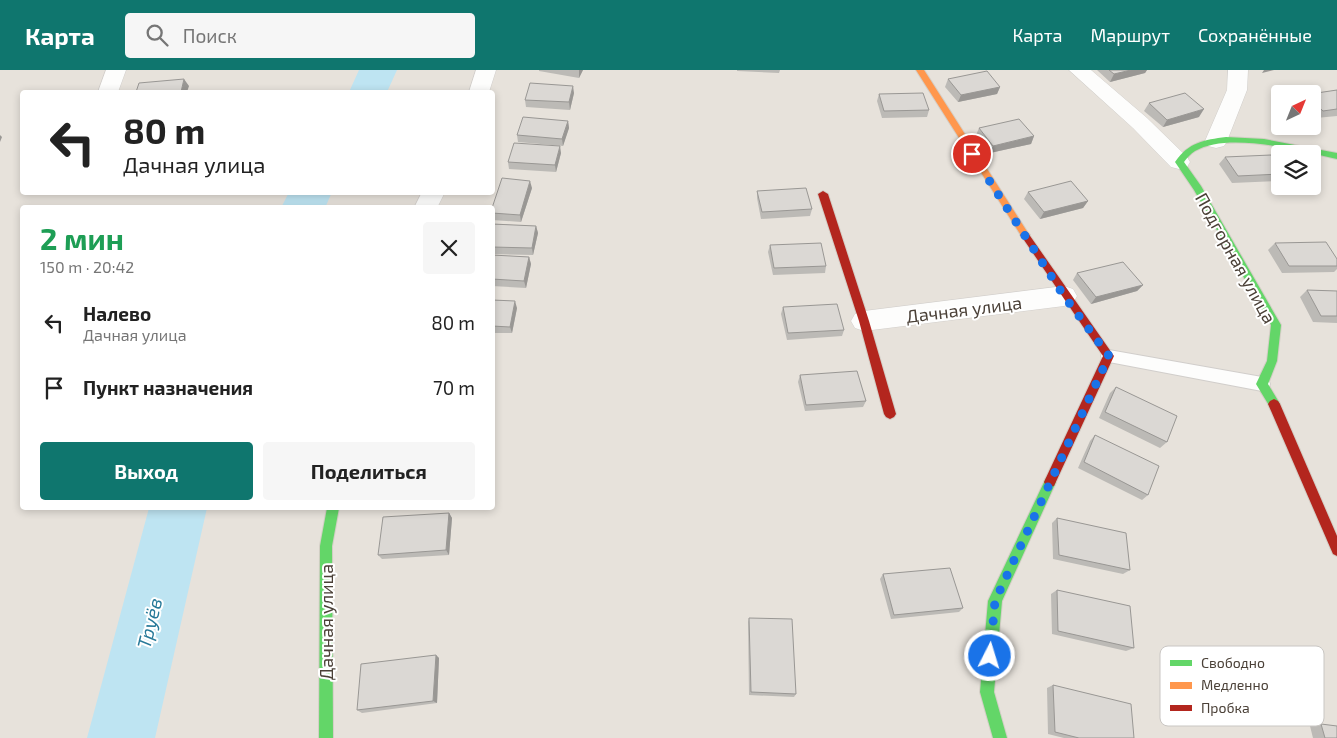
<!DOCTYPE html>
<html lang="ru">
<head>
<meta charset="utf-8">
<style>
  :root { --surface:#fff; --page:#f6f6f6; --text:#222; --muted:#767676; --accent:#0f766e }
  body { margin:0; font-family:"Exo 2",sans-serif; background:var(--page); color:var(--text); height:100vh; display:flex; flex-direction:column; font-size:19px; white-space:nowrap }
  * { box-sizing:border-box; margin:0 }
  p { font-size:16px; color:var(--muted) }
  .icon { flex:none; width:28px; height:28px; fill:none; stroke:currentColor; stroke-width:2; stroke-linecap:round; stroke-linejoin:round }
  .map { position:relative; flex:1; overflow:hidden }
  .drawer { position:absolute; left:20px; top:135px; width:475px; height:305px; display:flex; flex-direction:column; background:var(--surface); border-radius:5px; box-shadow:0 2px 8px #0003 }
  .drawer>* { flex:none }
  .hud { position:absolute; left:20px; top:20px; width:475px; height:105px; border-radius:5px; box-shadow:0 2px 8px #0003; background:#fff; color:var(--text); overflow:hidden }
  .needle { width:32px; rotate:43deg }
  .buttons { position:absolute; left:1271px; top:15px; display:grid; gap:10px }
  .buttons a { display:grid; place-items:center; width:50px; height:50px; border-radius:5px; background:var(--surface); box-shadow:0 2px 8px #0003; font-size:25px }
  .pin { position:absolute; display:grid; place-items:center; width:42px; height:42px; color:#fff; margin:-21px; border:2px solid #fff; border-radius:50%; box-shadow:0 1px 5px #0007 }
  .me { position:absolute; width:55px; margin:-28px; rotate:5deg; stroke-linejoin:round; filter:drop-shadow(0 0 4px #0008) }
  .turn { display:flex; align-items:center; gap:18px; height:105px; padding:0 20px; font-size:22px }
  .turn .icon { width:65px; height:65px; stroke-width:2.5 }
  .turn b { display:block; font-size:35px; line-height:42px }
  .round { display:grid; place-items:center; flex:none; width:52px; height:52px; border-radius:5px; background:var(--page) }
  .overview { display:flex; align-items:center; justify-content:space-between; height:85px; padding:0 20px }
  h1 { font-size:30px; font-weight:700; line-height:38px; color:#1e9e55 }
  .cta { display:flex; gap:10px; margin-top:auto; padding:10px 20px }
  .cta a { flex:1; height:58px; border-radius:5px; background:var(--accent); color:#fff; font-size:20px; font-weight:700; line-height:58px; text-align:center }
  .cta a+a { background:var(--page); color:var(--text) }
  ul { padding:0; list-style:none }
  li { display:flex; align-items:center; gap:15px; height:65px; padding:0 20px }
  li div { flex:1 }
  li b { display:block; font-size:19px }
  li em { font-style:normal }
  header { display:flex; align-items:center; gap:30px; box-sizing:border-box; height:70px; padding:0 25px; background:var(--accent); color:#fff }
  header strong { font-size:24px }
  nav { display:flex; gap:28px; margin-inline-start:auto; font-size:18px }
  .search { width:350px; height:45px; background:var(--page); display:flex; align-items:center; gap:12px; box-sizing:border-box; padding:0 18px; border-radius:5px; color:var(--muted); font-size:19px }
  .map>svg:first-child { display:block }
  .residential { fill:#e7e2db; fill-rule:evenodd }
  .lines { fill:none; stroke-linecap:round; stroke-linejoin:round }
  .river { fill:#bee4f2; fill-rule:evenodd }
  .lane-casing { stroke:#d1cecb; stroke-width:2 }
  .street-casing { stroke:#d1cecb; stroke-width:1 }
  .fast-casing { stroke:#d4cec6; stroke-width:2 }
  .slow-casing { stroke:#d4cec6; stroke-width:2 }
  .jam-casing { stroke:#d4cec6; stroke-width:2 }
  .lane { fill:#fdfdfc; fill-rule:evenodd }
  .street { fill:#fdfdfc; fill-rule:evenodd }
  .fast { fill:#63d668; fill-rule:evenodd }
  .slow { fill:#ff974d; fill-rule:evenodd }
  .jam { fill:#b3261e; fill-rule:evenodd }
  .wall { fill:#bcbab6 }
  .shaded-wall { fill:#999794 }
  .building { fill:#dbd8d4; stroke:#999794 }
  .route { stroke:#1a73e8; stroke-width:9; stroke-dasharray:0 16.2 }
  .labels { text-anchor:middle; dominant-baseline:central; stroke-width:4; stroke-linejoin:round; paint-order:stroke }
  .street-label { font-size:18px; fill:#4b4138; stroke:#fff }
  .water-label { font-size:19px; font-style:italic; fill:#277999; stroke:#fff }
  .key { fill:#fff; stroke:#c9c6c3; stroke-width:1 }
  .key-label { font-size:14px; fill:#4b4138 }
</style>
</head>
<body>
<header>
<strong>Карта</strong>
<div class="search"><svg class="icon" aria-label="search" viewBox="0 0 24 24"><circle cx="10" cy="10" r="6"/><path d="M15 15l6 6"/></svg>Поиск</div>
<nav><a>Карта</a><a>Маршрут</a><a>Сохранённые</a></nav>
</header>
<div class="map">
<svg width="1337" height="668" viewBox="0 0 1337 668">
  <rect width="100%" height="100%" fill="#f3f1ee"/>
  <!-- residential -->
  <path class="residential" d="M0,0H1337V668H0ZM22,22H492V122H22ZM1280,24H1312V56H1280ZM1280,84H1312V116H1280ZM22,138H492V438H22Z"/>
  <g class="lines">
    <!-- river -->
    <path class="river" d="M359,0H397L387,22H349Z
      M289,122H332L325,138H281Z
      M149,438H207L155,668H87Z"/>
    <defs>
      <path id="lane" d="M1109,280L1262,307L1268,309L1270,314L1268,319L1262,321L1109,292L1103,290L1101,286L1103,282Z"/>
      <path id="street" d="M106,0H126L118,22H98Z
        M476,0H496L489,22H469Z
        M1069,0H1091L1147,48L1187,87L1190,92L1187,97L1179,99L1171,97L1133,58Z
        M1228,0H1248L1247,20L1227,71L1224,76L1216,78L1208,76L1205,71L1227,20Z
        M422,122H445L437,138H414Z
        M1064,216L1073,219L1077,226L1073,233L1064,236L864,261L855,258L851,251L855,244L864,241Z"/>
      <path id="fast" d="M1226,67L1264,69L1337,83V89C1300,81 1229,61 1195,81C1190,84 1187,88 1184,92L1201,116L1281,255L1277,291L1268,314L1280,334L1278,337H1270L1256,314L1267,291L1271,255L1194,120L1175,92C1189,72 1204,70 1226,67Z
        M1050,407L1054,408L1056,412L1002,531L994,622L1007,668H993L980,622L988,531L1046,408Z
        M327,438H339L332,476L333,668H319L320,476Z"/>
      <path id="slow" d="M916,0H924L1028,163L1030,165L1028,167H1022Z"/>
      <path id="jam" d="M823,121L828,124L869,251L896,344L894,347L890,349L886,347L884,344L859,251L818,124Z
        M1025,161L1028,163L1114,286L1054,416L1050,417L1046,416L1044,412L1103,286L1022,167L1020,165Z
        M1274,329L1278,331L1280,334L1337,466V486L1333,484L1268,334L1270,331Z"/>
    </defs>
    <!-- lane casing -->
    <use href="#lane" class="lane-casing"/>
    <!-- street casing -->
    <use href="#street" class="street-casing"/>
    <!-- fast casing -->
    <use href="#fast" class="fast-casing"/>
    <!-- slow casing -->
    <use href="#slow" class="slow-casing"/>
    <!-- jam casing -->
    <use href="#jam" class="jam-casing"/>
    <!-- lane -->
    <use href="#lane" class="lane"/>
    <!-- street -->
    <use href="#street" class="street"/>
    <!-- fast -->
    <use href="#fast" class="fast"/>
    <!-- slow -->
    <use href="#slow" class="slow"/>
    <!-- jam -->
    <use href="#jam" class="jam"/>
  </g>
  <!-- wall -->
  <path class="wall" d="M539,0H583L579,8L539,1Z
    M737,0H780L779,3L737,1Z
    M1097,0H1147L1145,3L1110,12Z
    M948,9L1000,17L997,24L958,32L945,17Z
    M1337,20V46L1316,48L1312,45V24Z
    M574,23L570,40L526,37L525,30Z
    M879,24L929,40L927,47L882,48L877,31Z
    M1149,33L1199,47L1163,57L1144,41Z
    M568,51L569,58L563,76L518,72L517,65Z
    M979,58L1034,66L1031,74L990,83L976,65Z
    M561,83L556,102L509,99L508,92Z
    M1225,87L1280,97V110L1278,111L1232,113L1219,94Z
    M532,118L521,152L492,150V138Z
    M757,121L812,139L810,146L761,149L757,128Z
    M1028,122L1088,131L1083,138L1040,149L1024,129Z
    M492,154L536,156L538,163L533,185L492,184Z
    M1275,173L1337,189V199L1334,202L1282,203L1268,180Z
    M770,175L826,196L825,203L773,205L768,182Z
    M492,185L529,187L531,194L526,218L492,216Z
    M1077,203L1143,215L1137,221L1091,234L1073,210Z
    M1307,220L1337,221V253L1313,252L1300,227Z
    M492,230L517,238L512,263H492Z
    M783,237L844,260L842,266L787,270L781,244Z
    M800,305L866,331L863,337L805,341L798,312Z
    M1116,317L1167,372L1160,378L1099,348L1110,323Z
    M1095,365L1148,425L1142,430L1078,398L1090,371Z
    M449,443L452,448L449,485L382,489L378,485Z
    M1057,448L1130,500L1123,504L1053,489L1052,453Z
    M883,504L963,538L959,542L891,549L880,509Z
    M1057,520L1134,578L1126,581L1052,564L1051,524Z
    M749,548L796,624L794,627L749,625L748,552Z
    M436,585L439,588L437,633L362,643L357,640Z
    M1053,615L1134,668H1064L1048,664L1047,618Z
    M1321,654L1337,668H1313L1310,656Z"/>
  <!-- shaded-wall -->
  <path class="shaded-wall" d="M579,0H583L579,8Z
    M1131,0H1147L1145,3L1110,12L1114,4Z
    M1264,0H1274L1262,3Z
    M184,9L189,16L187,22H181Z
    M573,16L574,23L570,40L569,32Z
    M1000,17L997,24L958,32L961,25Z
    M1204,39L1199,47L1163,57L1167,50Z
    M568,51L569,58L563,76L562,69Z
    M0,65L2,67L0,72Z
    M1034,66L1031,74L990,83L993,76Z
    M560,76L561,83L556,102L555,95Z
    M530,111L532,118L521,152L520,145Z
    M1088,131L1083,138L1040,149L1044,142Z
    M536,156L538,163L533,185L532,178Z
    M529,187L531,194L526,218L524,211Z
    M1143,215L1137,221L1091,234L1096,227Z
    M515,231L517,238L512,263L510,257Z
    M449,443L452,448L449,485L446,480Z
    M436,585L439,588L437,633L433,631Z"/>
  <!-- building -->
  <path class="building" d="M1109,0H1131L1114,4Z
    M987,1L1000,17L961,25L948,9Z
    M184,9L181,22H136L139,13Z
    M530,13L573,16L569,32L525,30Z
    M1337,20V39L1323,41L1312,31V24H1310Z
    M923,23L929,40L884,41L879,24Z
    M1185,23L1204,39L1167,50L1149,33Z
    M523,47L568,51L562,69L517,65Z
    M1019,49L1034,66L993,76L979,58Z
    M514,73L560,76L555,95L508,92Z
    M1271,85L1280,97V104L1238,106L1225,87Z
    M502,108L530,111L520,145L492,143V138Z
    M1071,111L1088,131L1044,142L1028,122Z
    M806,118L812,139L762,142L757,121Z
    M492,154L536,156L532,178L492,177Z
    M1326,172L1337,189V196H1289L1275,173Z
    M821,173L826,196L774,198L770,175Z
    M492,185L529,187L524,211L492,209Z
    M1123,192L1143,215L1096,227L1077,203Z
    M1307,220L1337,221V246H1321Z
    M492,230L515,231L510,257L492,256Z
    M837,234L844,260L788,263L783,237Z
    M857,301L866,331L806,335L800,305Z
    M1116,317L1177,346L1167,372L1105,342Z
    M1095,365L1159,396L1148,425L1084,392Z
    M449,443L446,480L378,485L383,447Z
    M1057,448L1126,463L1130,500L1059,485Z
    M950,498L963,538L894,545L883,504Z
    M1057,520L1130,536L1134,578L1058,561Z
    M749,548L792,549L796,624L751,622Z
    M436,585L433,631L357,640L361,594Z
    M1053,615L1131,634L1134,668H1079L1055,662Z
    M1321,654L1337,656V668H1325Z"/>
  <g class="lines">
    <!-- route -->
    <path class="route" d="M972,84L1064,226L1109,286L995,531L990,586"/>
  </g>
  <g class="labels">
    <!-- street labels -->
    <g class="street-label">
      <text transform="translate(1236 188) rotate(61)">Подгорная улица</text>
      <text transform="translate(964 239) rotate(-7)">Дачная улица</text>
      <text transform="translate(326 552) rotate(-90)">Дачная улица</text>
    </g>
    <!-- water labels -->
    <g class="water-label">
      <text transform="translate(149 553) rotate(-76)">Труёв</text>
    </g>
  </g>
  <!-- legend -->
  <rect x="1160" y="576" width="164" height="80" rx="8" class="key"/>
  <rect x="1170" y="590" width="22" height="6" fill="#63d668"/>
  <rect x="1170" y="612" width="22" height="7" fill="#ff974d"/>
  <rect x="1170" y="635" width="22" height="6" fill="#b3261e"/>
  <g class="key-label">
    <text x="1201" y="598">Свободно</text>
    <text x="1201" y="620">Медленно</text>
    <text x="1201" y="643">Пробка</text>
  </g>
</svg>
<div class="buttons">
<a><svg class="needle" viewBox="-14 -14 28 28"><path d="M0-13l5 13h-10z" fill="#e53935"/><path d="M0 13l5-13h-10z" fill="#767676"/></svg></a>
<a><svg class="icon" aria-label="layers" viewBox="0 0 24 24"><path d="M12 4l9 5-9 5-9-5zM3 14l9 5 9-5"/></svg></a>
</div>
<div class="pin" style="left:972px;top:84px;background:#d93025"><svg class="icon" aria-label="arrive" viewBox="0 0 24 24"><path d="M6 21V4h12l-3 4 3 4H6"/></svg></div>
<svg class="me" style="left:990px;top:586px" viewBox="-20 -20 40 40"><circle r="17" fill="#1a73e8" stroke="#fff" stroke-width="3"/><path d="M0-11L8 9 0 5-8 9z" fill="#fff"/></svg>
<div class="hud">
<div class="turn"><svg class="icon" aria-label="left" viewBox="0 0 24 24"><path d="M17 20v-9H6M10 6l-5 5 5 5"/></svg><div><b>80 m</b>Дачная улица</div></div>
</div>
<section class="drawer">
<div class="overview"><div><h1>2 мин</h1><p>150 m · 20:42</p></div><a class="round"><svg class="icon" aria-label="close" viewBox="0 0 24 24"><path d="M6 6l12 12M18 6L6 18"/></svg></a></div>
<ul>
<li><svg class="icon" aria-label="left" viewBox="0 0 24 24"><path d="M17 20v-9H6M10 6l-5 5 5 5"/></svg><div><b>Налево</b><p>Дачная улица</p></div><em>80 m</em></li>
<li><svg class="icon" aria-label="arrive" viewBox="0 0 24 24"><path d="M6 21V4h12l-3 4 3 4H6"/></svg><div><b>Пункт назначения</b></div><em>70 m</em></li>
</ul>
<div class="cta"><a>Выход</a><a>Поделиться</a></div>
</section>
</div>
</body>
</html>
